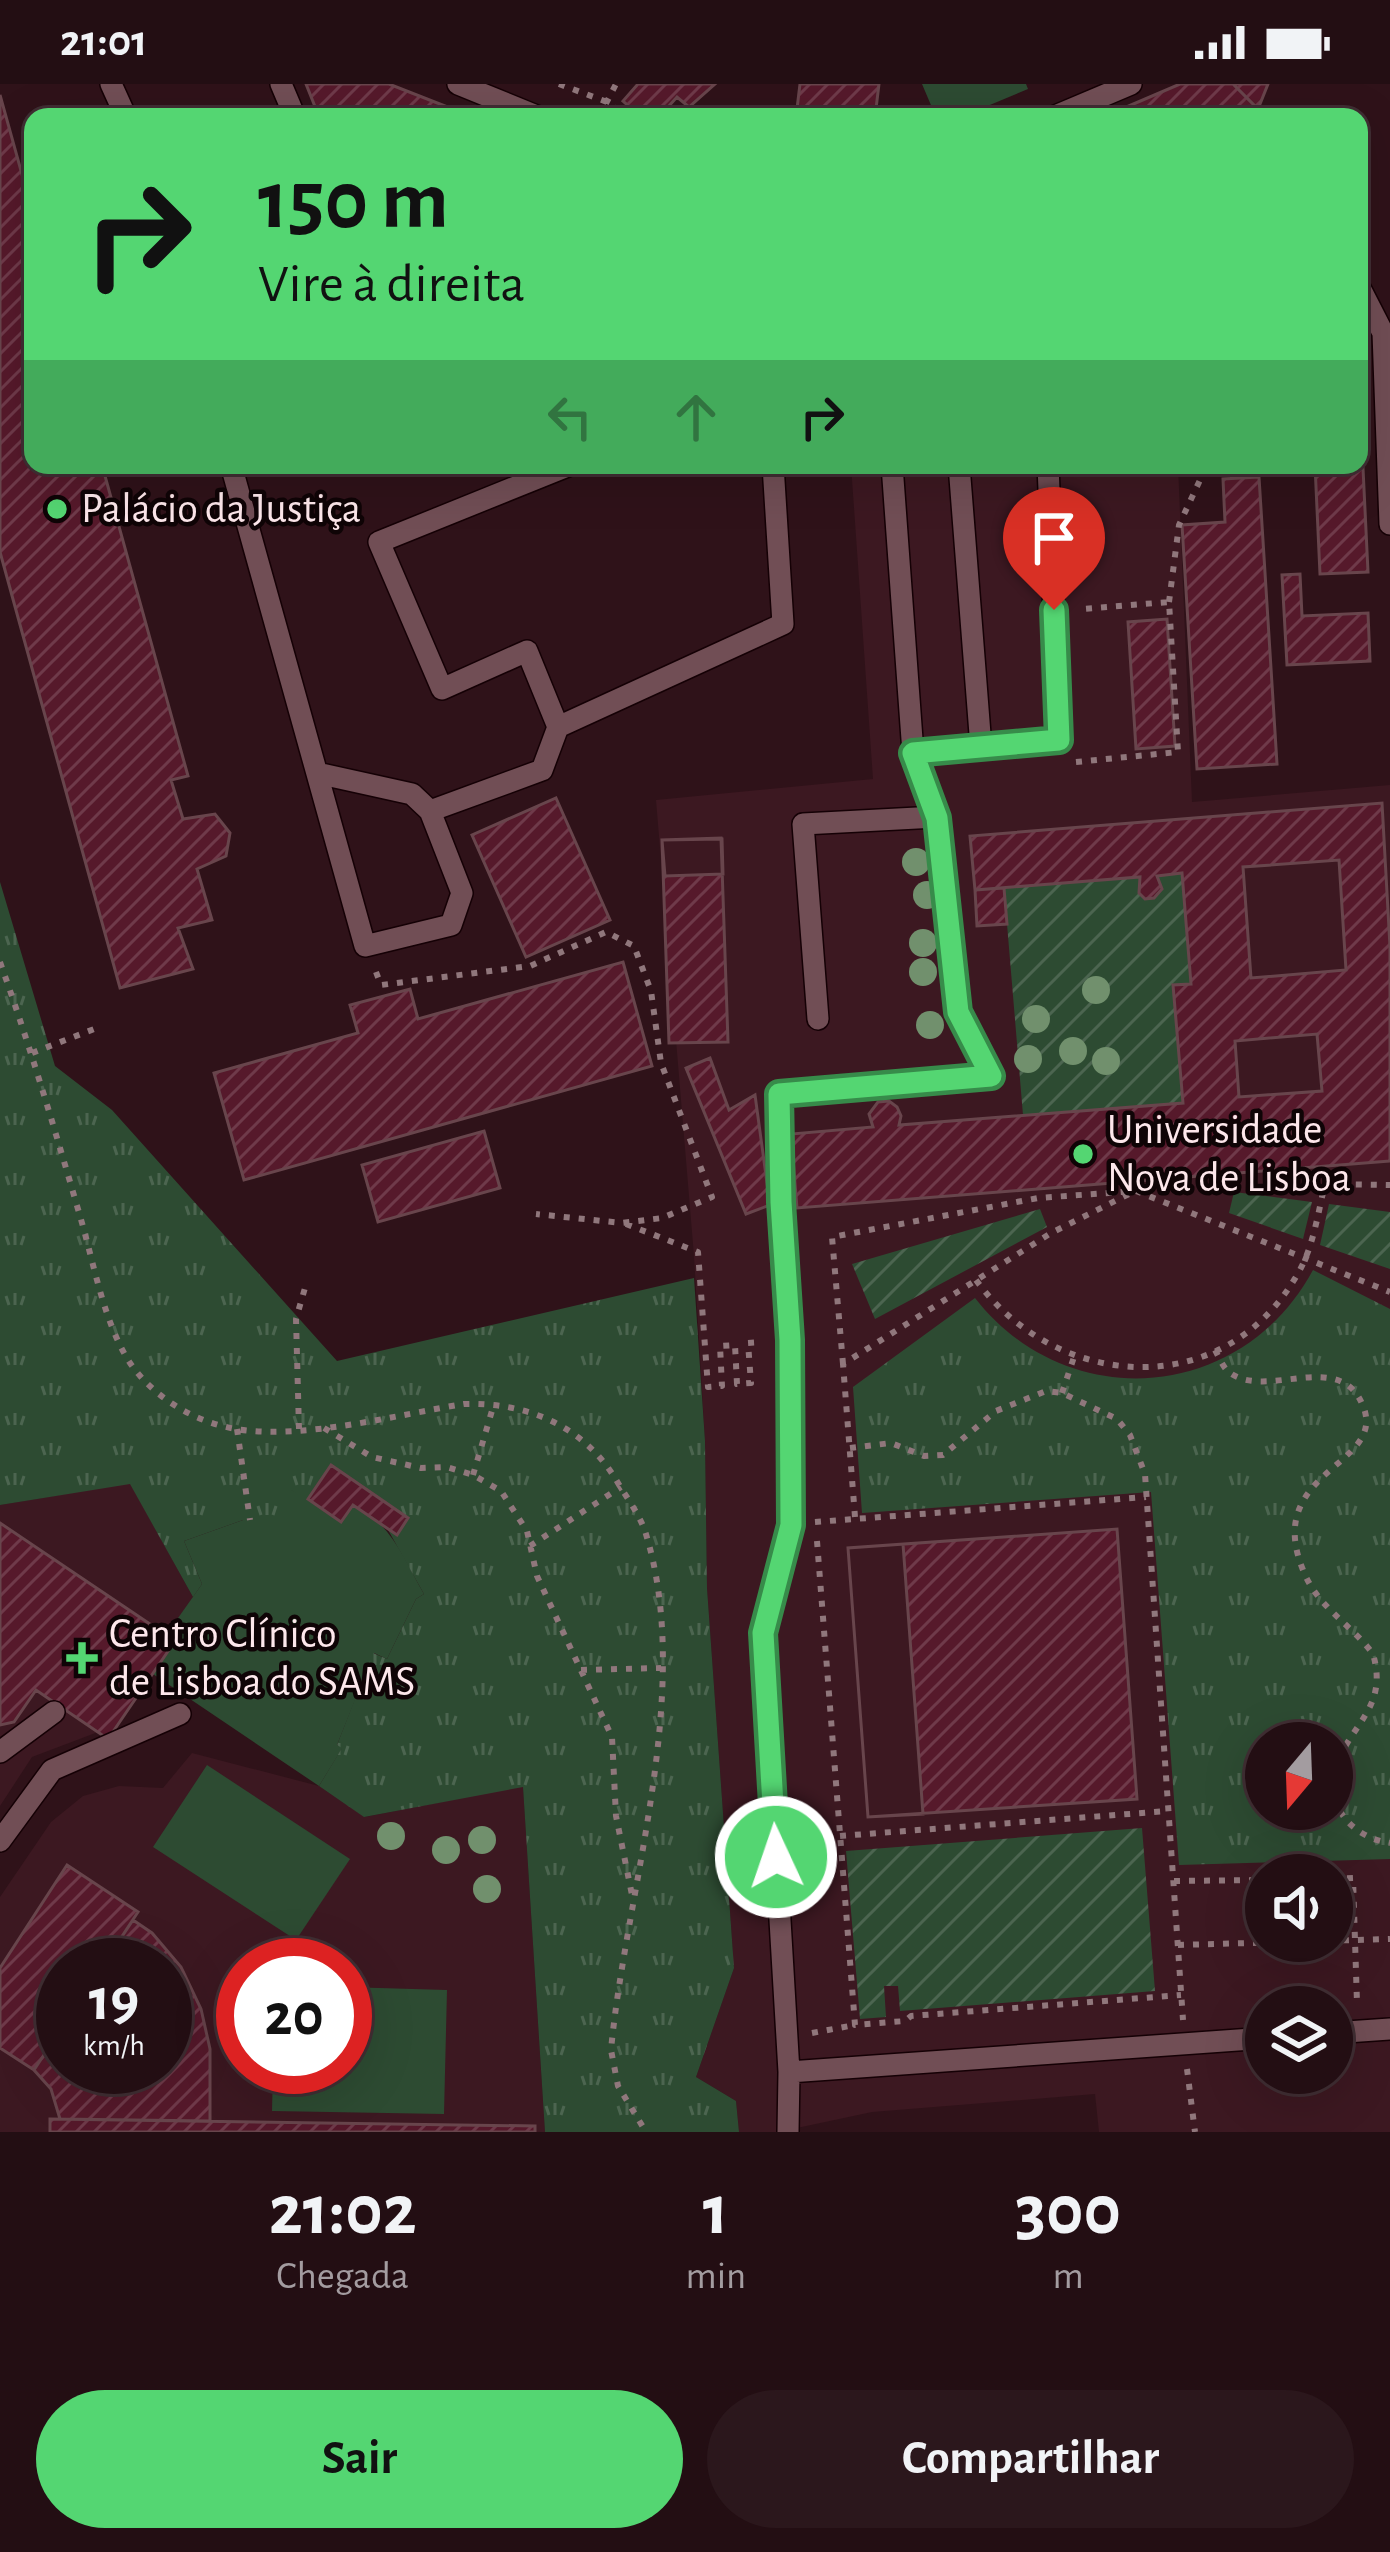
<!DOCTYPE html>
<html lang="pt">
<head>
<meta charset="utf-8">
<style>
  :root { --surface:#230e13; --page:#2b171c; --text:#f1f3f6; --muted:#a39ca0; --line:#402e33; --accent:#54d672 }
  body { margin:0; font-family:"Alegreya Sans",sans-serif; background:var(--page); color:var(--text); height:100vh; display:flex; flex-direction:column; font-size:45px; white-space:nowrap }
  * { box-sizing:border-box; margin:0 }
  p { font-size:39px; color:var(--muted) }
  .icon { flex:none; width:66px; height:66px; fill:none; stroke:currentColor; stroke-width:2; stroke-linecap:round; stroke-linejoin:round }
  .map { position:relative; height:2048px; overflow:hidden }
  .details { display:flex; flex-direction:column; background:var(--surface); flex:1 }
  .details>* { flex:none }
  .hud { position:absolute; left:24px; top:24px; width:1344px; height:366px; border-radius:24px; box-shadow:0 12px 48px #0002,0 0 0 3px var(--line); background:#54d672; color:#111; overflow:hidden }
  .needle { width:78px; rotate:199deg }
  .controls { position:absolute; left:1245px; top:1638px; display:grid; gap:24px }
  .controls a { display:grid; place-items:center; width:108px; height:108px; border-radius:50%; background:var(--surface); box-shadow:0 12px 48px #0002,0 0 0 3px var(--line); font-size:60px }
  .speed { position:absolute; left:36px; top:1854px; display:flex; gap:24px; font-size:60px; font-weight:700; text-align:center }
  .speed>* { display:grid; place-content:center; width:156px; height:156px; border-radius:50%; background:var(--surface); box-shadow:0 12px 48px #0002,0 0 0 3px var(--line); line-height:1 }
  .speed small { font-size:30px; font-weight:400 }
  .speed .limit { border:18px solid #d22; background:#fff; color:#111 }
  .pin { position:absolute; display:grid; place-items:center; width:102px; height:102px; color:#fff; margin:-123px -51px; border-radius:50% 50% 50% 0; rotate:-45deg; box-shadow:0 0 12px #0007 }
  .pin .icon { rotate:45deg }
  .me { position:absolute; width:132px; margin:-66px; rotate:357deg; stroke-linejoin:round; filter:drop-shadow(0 0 9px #0008) }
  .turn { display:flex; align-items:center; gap:42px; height:252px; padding:0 36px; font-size:54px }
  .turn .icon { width:156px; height:156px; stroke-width:2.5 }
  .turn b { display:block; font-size:84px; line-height:102px }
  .lanes { display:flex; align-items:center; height:114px; padding:0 36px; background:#0003; justify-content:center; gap:60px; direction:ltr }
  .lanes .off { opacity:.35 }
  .eta { display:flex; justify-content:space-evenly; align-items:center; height:204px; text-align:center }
  .eta b { font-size:72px; font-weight:700; line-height:84px }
  .button { display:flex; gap:24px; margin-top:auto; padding:24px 36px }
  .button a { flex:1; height:138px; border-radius:72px; background:var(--accent); color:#111; font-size:48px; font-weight:700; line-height:138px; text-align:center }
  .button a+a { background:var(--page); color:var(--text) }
  .status { display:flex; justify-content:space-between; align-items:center; height:84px; padding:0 60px; background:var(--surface); direction:ltr }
  .status svg { height:33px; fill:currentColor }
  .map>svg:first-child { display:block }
  .built { fill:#3c1821; fill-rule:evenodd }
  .grass { fill:#2d4b32 }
  .park { fill:url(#park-tufts); fill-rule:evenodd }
  .garden { fill:url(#garden-furrows) }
  .building { fill:url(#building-hatch); stroke:#68454c; stroke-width:3; fill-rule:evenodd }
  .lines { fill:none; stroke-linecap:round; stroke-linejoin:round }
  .lane-casing { stroke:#150005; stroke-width:24 }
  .path { stroke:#90777c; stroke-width:6; stroke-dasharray:6 9; stroke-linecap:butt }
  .lane { stroke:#714e55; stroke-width:21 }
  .tree { fill:#71906d }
  .route-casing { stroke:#378b4a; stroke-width:30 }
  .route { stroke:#54d672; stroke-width:21 }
  .poi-dot { fill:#54d672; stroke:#0f0406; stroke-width:4.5 }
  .labels { text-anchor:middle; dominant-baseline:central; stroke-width:9; stroke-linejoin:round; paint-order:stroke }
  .poi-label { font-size:42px; fill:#fde7eb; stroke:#0f0406; text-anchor:start }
</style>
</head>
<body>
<div class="status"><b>21:01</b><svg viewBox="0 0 49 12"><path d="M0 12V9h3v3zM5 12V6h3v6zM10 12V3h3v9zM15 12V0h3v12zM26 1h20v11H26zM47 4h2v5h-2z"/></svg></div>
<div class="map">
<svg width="1390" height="2048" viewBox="0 0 1390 2048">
  <defs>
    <pattern id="park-tufts" width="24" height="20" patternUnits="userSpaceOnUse" patternTransform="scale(3)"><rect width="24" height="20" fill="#2d4b32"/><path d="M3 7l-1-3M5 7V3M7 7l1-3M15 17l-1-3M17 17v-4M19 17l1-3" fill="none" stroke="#4c6550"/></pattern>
    <pattern id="garden-furrows" width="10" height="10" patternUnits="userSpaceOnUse" patternTransform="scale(3)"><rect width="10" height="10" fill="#2d4b32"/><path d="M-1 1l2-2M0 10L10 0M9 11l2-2" fill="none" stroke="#4c6550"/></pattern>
    <pattern id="building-hatch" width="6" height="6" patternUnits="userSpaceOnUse" patternTransform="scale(3)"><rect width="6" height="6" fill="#56192b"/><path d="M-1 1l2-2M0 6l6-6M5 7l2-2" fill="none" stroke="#6f3a4a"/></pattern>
  </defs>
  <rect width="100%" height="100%" fill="#2f1219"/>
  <!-- built -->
  <path class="built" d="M851,381H1178L1192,718L1390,701V2048H1099L1095,2010L872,2028L778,2048H739L736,2017L696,1993L734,1884L707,1504L705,1357L694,1172L656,716L873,695ZM1266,1659H1332V1725H1266ZM1266,1791H1332V1857H1266ZM1266,1923H1332V1989H1266Z
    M130,1399L193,1513L167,1551L175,1557L108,1655L98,1648L32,1673L0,1722V1421Z
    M192,1669L319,1702L365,1733L523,1702L545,2048H0V1813L51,1738L83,1712L119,1702L163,1704ZM63,1881H165V1983H63ZM243,1881H345V1983H243Z"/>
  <!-- grass -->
  <path class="grass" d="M922,0H1026L1028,5L961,33H936Z
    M290,1405C314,1419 332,1413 354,1422C391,1438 405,1477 424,1510L416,1515L387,1575L374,1569L337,1661L343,1663L319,1702L153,1590L174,1558L166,1551L202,1500L184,1457L243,1436Z
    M207,1681L350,1775L296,1856L153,1763Z
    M345,1903L447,1906L444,2030L272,2027L273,1983H345Z"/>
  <!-- park -->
  <path class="park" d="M0,798L55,982L112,1026L337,1277L694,1194L705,1357L707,1504L734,1884L696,1993L736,2017L739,2048H545L523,1703L364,1733L319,1702L342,1664L337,1661L373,1569L387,1575L416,1515L424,1510L387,1444L353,1421L341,1438L291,1406L285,1435L243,1436L184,1457L202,1500L193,1513L130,1400L0,1421Z
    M1313,1186L1390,1225V1775L1179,1781L1151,1408L862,1429L853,1303L975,1214C1067,1332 1242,1318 1313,1186ZM1266,1659H1332V1725H1266Z"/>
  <!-- garden -->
  <path class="garden" d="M1182,789L1191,900L1174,902L1183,1019L1023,1031L1004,804L1140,793L1139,809L1145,814H1154L1162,805L1157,792Z
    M1234,1108L1312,1118L1303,1155L1229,1129Z
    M1329,1120L1390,1128V1185L1320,1161Z
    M1040,1125L1047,1143L875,1235L852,1180Z
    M1142,1744L1155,1907L900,1927L898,1902H884L886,1933L860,1935L846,1767Z"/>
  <!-- building -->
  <path class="building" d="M306,0H389L473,33H327L318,30Z
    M638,0H715L689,23L677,13L659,33H641L623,17Z
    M800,0H879L875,33H796Z
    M1180,0H1233L1258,25L1238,33H1103Z
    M1233,0H1268L1258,25Z
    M0,11L33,130V381H102L188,692L171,696L183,735L215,730L230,749L226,772L197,785L212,836L178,844L193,885L120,904L0,468Z
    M1359,301L1368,488L1320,490L1315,381H1359Z
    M1259,393L1277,680L1197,685L1182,441L1225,438L1223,395Z
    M1300,490L1302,532L1368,529L1370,577L1287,581L1282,491Z
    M1167,535L1175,662L1136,665L1128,538Z
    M556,714L610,836L526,873L472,751Z
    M1382,719L1390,863V1077L797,1124L791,1050L873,1043L869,1030L878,1018L889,1017L897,1023L901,1032L899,1041L1183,1019L1173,901L1191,900L1182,789L1157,792L1162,805L1154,814L1145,815L1139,809L1140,793L975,806L970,752ZM1339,776L1346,886L1251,894L1243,783ZM1317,950L1322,1007L1239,1013L1235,957Z
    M721,754L728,958L669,959L662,756Z
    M722,755L723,790L665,792L662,756Z
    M1004,804L1007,840L977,842L975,806Z
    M623,878L652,982L244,1096L214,989L358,949L350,921L410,905L418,935Z
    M710,974L729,1026L755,1011L770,1121L746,1130L686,984Z
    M484,1047L500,1104L378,1138L362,1081Z
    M331,1381L408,1434L397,1451L353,1421L341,1438L308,1415Z
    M0,1439L175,1557L108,1655L36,1606L14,1638L0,1641Z
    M1117,1445L1137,1715L868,1733L848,1464Z
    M903,1460L923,1730L868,1733L848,1464Z
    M67,1781L138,1828L103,1881H63V1942L34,1986L0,1964V1884Z
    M133,1836L152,1849L181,1883L201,1925L210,1965V2037L60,2035L51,2005L34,1986L63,1942V1983H165V1881H103Z
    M50,2035L535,2042V2048H50Z"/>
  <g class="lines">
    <defs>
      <path id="lane" d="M111,0L126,33
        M281,0L295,33
        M458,0L539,33
        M1053,33L1131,0
        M1359,202L1383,249L1390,440
        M231,381L365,862L451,841L462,809L430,727L412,710L317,689
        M892,381L913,669L936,733
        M959,381L981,663
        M558,643L783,540L773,381
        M913,669L1059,656L1048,381
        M430,727L542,686L558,643L527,567L442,605L379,458L570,381
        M0,1668L54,1628
        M0,1757L52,1686L180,1630
        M1332,1949L1390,1945
        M789,1988L1266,1954
        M788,2048L789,1988L763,1549L791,1441L790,1256L781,1118L779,1010L991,991L958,928L936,733L803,740L818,935"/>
    </defs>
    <!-- lane casing -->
    <use href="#lane" class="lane-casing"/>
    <!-- path -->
    <path class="path" d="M559,0L607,18L628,33
      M599,33L616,0
      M1169,518L1179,441L1207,381
      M1076,678L1178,668L1169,518L1082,525
      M0,878C30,962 55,1046 80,1132C94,1179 103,1237 130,1279C154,1314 195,1338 236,1345C305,1356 395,1331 464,1320C527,1318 585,1342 618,1399C627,1414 639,1430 645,1447C695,1605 626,1805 611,1966L618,2002L646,2048
      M376,888L381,901L530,882L606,848L634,862L651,907L661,979L712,1113L662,1134L622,1139L536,1130
      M32,969L94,945
      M626,1140L698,1168L708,1303L722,1302L720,1262L735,1261L737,1300L751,1299L748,1259L763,1258
      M976,1196C1055,1305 1219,1319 1294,1196C1313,1167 1317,1133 1325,1100L1390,1101
      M1215,1266C1219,1273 1223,1284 1230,1289C1268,1316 1340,1264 1363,1322C1388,1382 1262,1386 1303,1486C1317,1523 1351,1540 1373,1570C1389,1625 1349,1640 1336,1684C1324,1723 1354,1754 1390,1759
      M843,1280L832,1153L1038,1114L1136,1107L1390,1208
      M1062,1309L1074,1273
      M324,1344L372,1373L421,1384L447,1383L473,1391L501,1407L527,1447L537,1492L612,1653L616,1732L632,1811
      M237,1345L250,1436
      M299,1345L296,1235L307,1197
      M850,1364L891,1359L924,1372L943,1371L996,1327L1046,1307L1062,1309L1117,1335L1130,1351L1145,1390L1183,1936
      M473,1391L494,1320
      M855,1433L843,1280L1051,1149L1133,1108
      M815,1438L1146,1413
      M817,1457L855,1941L905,1937L911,1932L1181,1911
      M530,1462L621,1403
      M581,1586L661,1584
      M840,1752L1168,1727
      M1332,1795L1353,1794L1357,1919
      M1174,1797L1266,1796
      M1178,1861L1390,1855
      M812,1949L855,1941
      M1187,1985L1195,2048"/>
    <!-- lane -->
    <use href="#lane" class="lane"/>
  </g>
  <!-- trees -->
  <g class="tree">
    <circle cx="916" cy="778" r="14"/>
    <circle cx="927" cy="811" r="14"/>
    <circle cx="923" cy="859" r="14"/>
    <circle cx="923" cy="888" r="14"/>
    <circle cx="1096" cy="906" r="14"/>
    <circle cx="1036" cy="935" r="14"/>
    <circle cx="930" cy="941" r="14"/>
    <circle cx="1073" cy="967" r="14"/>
    <circle cx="1028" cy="975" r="14"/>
    <circle cx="1106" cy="977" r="14"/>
    <circle cx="391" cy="1752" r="14"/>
    <circle cx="482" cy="1756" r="14"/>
    <circle cx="446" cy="1766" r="14"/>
    <circle cx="487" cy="1805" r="14"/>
  </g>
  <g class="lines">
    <defs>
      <path id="route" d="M776,1773L763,1549L791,1441L790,1256L781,1118L779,1010L991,992L958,928L937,734L913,669L1059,656L1054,526"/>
    </defs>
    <!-- route casing -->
    <use href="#route" class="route-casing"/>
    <!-- route -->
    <use href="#route" class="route"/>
  </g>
  <!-- markers -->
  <g class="poi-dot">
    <circle cx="57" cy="425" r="12"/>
    <circle cx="1083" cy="1070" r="12"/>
    <path d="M76 1556h12v12h12v12h-12v12h-12v-12h-12v-12h12z"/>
  </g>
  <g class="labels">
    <!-- poi labels -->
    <g class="poi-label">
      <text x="81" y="425">Palácio da Justiça</text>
      <text x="1107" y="1046">Universidade<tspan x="1107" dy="48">Nova de Lisboa</tspan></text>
      <text x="109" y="1550">Centro Clínico<tspan x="109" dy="48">de Lisboa do SAMS</tspan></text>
    </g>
  </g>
</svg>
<div class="controls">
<a><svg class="needle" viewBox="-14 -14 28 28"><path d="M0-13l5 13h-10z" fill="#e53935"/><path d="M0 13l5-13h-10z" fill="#a39ca0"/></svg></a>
<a><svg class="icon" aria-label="sound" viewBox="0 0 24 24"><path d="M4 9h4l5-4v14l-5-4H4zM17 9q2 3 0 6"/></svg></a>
<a><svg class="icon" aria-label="layers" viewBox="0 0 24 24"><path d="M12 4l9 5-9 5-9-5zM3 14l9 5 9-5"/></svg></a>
</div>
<div class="speed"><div>19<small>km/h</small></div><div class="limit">20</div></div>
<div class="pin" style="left:1054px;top:526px;background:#d93025"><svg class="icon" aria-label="arrive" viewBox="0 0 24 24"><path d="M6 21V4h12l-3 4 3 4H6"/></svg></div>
<svg class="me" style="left:776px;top:1773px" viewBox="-20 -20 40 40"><circle r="17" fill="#54d672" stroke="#fff" stroke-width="3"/><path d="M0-11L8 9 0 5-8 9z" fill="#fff"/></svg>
<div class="hud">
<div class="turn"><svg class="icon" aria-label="right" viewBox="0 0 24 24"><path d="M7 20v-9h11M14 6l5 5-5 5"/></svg><div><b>150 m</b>Vire à direita</div></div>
<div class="lanes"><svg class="icon off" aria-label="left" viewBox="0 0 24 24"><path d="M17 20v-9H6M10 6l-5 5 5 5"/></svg><svg class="icon off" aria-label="ahead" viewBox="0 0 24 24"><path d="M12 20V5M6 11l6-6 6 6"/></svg><svg class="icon" aria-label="right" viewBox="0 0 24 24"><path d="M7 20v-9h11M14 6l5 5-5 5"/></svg></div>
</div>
</div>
<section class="details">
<div class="eta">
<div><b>21:02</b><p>Chegada</p></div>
<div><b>1</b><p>min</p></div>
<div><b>300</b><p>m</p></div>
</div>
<div class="button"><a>Sair</a><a>Compartilhar</a></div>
</section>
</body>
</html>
